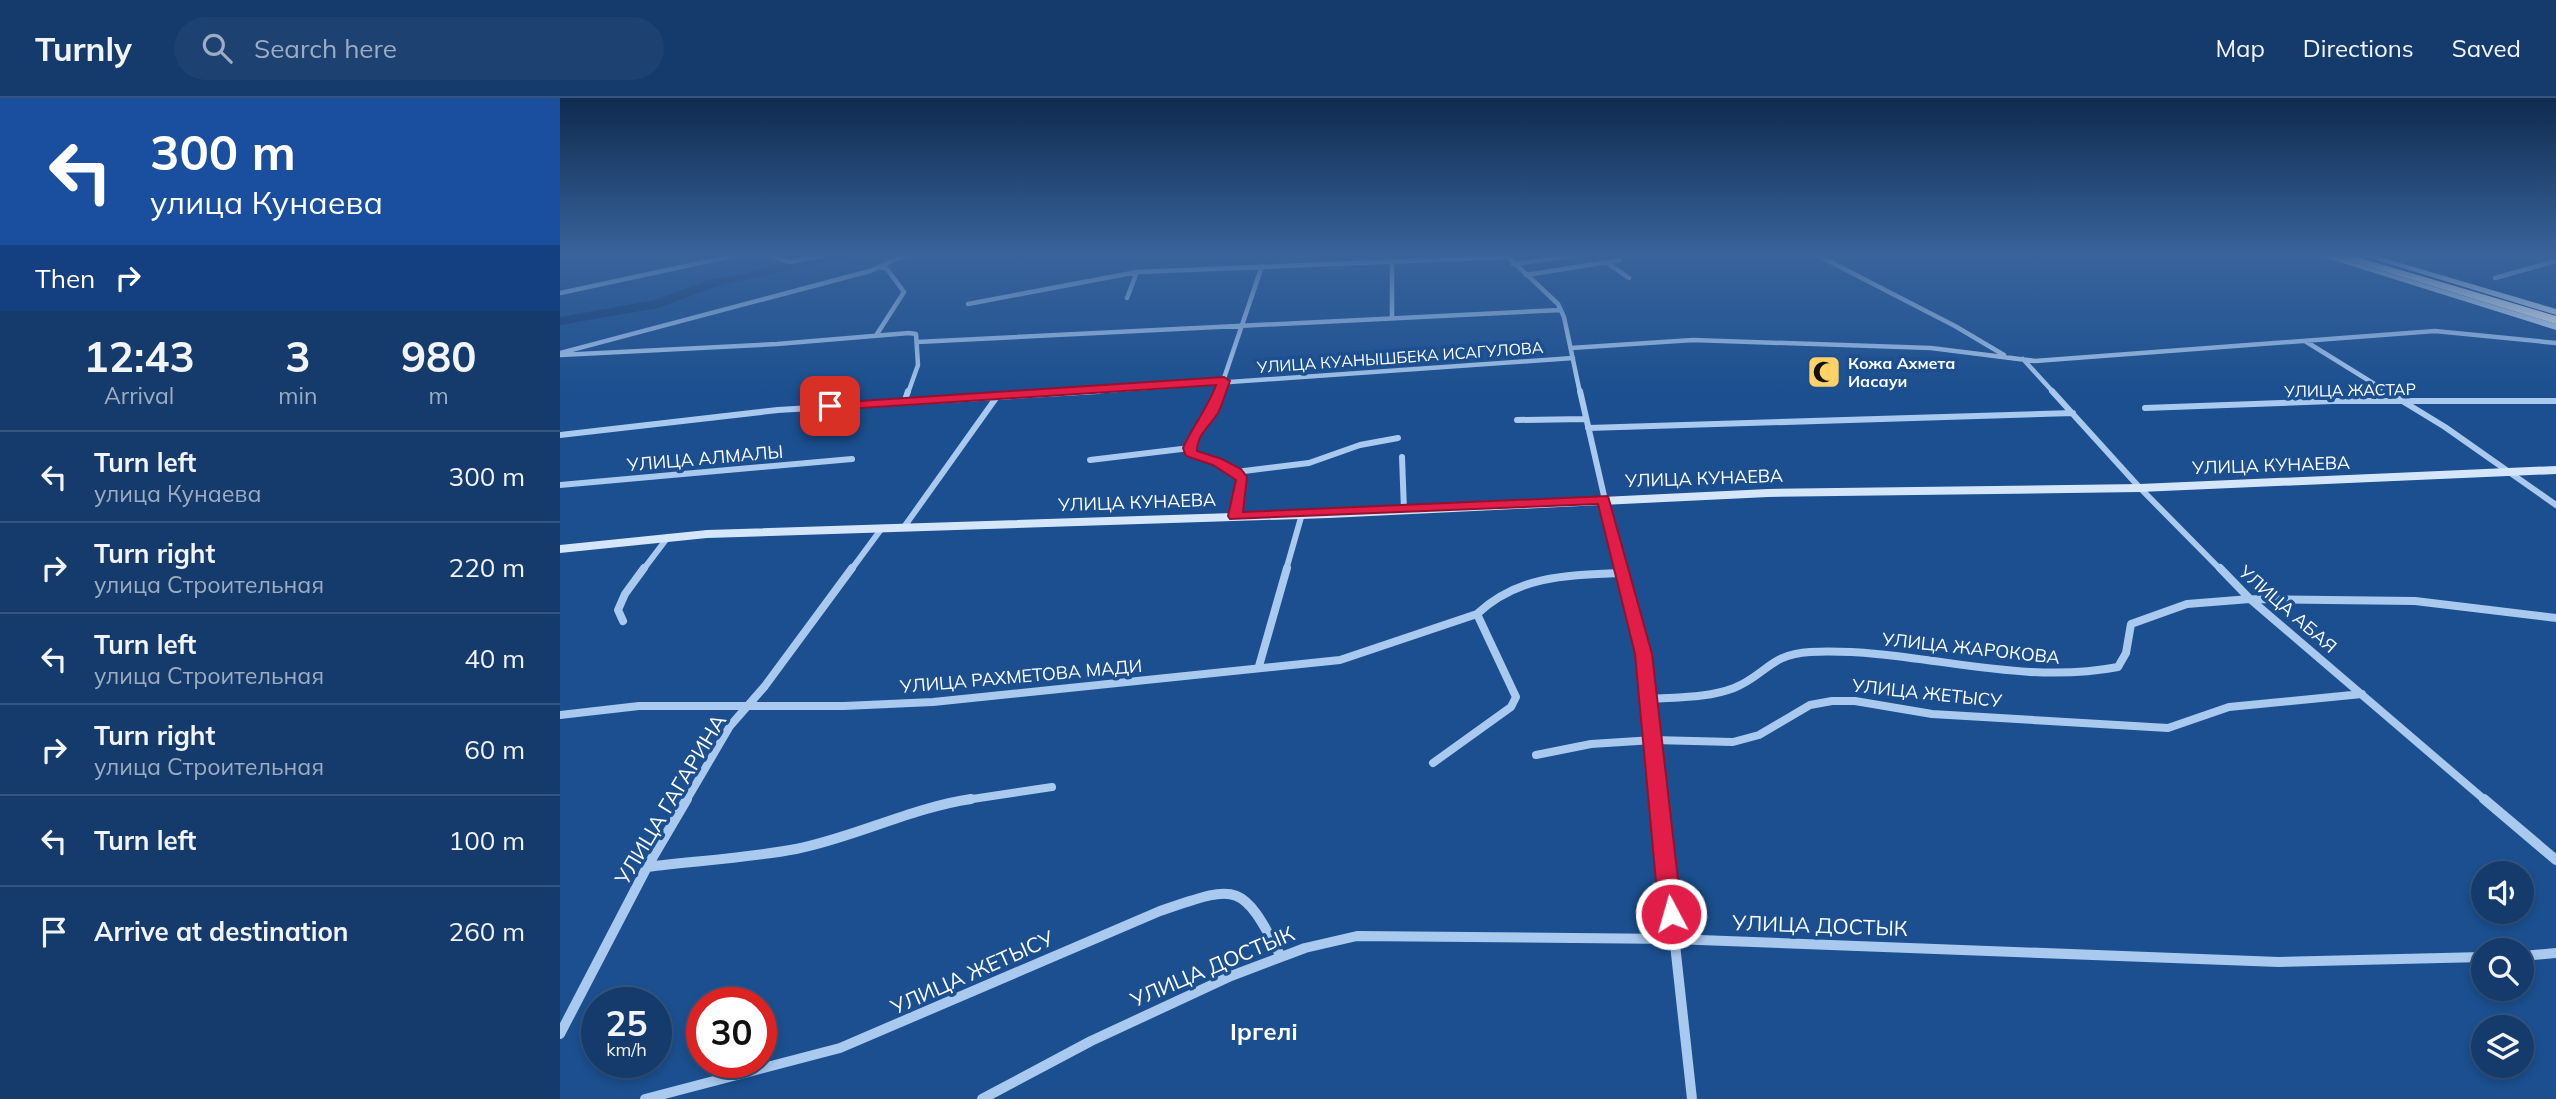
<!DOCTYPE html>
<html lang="en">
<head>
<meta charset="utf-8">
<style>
  :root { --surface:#143b6b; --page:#1d4271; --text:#f1f3f6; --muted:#9dadc1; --line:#33557e }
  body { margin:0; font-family:Mulish,sans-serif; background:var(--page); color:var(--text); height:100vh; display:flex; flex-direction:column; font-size:26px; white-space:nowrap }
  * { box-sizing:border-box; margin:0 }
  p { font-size:23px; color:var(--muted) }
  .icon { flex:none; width:38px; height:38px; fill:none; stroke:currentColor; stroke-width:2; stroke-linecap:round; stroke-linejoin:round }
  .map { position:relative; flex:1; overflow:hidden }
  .panel { display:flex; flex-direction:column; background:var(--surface); width:560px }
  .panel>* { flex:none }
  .banner { background:#1a4fa0; color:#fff; overflow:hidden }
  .controls { position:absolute; left:1911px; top:763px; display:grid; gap:14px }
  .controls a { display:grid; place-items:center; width:63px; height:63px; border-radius:50%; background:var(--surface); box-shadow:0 4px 10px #0003,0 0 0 2px var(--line); font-size:35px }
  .speed { position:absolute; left:21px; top:889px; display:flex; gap:14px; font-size:35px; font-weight:700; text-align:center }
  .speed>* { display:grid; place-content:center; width:91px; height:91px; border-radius:50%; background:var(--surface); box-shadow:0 4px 10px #0003,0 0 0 2px var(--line); line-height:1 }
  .speed small { font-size:18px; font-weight:400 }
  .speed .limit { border:10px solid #d22; background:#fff; color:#111 }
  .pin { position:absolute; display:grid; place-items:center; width:60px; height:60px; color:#fff; margin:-30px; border-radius:14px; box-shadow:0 4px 10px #0006 }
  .me { position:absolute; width:77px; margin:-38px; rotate:354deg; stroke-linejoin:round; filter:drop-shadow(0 0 5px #0008) }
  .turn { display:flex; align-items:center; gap:24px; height:147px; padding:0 35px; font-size:32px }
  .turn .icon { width:91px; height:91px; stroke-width:2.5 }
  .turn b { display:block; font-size:49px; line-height:60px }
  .then { display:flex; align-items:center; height:66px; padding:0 35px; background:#0003; gap:14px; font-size:26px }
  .eta { display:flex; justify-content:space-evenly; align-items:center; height:119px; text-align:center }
  .eta b { font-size:42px; font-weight:700; line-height:49px }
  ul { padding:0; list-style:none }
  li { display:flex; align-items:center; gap:21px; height:91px; padding:0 35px; border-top:2px solid var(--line) }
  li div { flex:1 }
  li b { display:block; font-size:26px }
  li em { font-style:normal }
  header { display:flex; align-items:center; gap:42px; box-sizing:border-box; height:98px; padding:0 35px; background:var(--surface); border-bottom:2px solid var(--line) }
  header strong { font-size:33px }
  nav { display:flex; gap:38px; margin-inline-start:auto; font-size:24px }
  .search { width:490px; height:63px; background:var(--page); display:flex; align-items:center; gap:18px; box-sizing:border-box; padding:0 24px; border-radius:38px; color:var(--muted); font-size:26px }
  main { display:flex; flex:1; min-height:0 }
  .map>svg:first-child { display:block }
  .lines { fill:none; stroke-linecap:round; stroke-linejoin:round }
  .river { fill:#123a6d; fill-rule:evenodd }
  .street-far3 { stroke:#a9c9ee; stroke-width:4.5 }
  .street-far2 { stroke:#a9c9ee; stroke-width:6 }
  .street-far1 { stroke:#a9c9ee; stroke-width:8 }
  .street { stroke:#a9c9ee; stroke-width:10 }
  .secondary { fill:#d6e6fa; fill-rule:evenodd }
  .highway { fill:#fff; fill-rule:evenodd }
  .route { fill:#e11d48; stroke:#92132f; stroke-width:2 }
  .labels { text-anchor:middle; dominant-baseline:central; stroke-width:7; stroke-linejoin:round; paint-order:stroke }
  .far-street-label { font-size:16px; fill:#fff; stroke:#1b4f8f }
  .far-poi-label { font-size:16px; font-weight:bold; fill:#fff; stroke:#1b4f8f; text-anchor:start }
  .street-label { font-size:18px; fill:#fff; stroke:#1b4f8f }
  .near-street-label { font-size:21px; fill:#fff; stroke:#1b4f8f }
  .near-quarter-label { font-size:24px; font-weight:bold; fill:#fff; stroke:#1b4f8f }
</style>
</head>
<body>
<header>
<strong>Turnly</strong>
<div class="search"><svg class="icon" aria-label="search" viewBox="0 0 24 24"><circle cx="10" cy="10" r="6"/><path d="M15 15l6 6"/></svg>Search here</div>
<nav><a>Map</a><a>Directions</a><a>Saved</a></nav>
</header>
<main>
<section class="panel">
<div class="banner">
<div class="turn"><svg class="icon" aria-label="left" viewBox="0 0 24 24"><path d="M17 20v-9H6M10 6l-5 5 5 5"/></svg><div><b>300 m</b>улица Кунаева</div></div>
<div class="then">Then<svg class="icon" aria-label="right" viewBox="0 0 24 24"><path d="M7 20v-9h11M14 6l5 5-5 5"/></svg></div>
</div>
<div class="eta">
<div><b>12:43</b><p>Arrival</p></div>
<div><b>3</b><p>min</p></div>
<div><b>980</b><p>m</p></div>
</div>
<ul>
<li><svg class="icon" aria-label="left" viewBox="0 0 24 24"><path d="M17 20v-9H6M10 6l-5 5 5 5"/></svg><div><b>Turn left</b><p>улица Кунаева</p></div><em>300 m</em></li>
<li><svg class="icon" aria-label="right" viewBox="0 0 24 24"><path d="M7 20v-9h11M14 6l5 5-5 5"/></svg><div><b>Turn right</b><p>улица Строительная</p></div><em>220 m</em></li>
<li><svg class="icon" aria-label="left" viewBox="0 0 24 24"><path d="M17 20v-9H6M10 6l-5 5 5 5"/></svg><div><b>Turn left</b><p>улица Строительная</p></div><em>40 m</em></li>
<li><svg class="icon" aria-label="right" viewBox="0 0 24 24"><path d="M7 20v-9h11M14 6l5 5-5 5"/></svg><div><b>Turn right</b><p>улица Строительная</p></div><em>60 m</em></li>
<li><svg class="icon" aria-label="left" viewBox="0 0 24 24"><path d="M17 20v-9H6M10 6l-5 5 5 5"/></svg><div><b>Turn left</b></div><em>100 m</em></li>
<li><svg class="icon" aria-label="arrive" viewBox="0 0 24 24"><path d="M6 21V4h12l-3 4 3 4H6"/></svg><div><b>Arrive at destination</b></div><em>260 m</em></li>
</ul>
</section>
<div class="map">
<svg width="1996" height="1001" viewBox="0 0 1996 1001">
  <rect width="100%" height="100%" fill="#1b4f8f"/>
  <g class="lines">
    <!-- river -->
    <path class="river" d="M268,157H293L155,189L98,210L0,227V219L95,202L146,183Z"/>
    <!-- street-far3 -->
    <path class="street-far3" d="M209,157L230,164L265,157
      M946,157L998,206L1004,219L1020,295
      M1257,157L1395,228L1444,257
      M832,163V220
      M1046,164L1069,180
      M953,166L1015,157
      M966,177L1060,162
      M1935,180L1996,163
      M0,195L177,157
      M567,200L577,174
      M408,206L577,174L947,159
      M317,236L344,194L327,171L320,169
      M1745,243L1829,295
      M357,244L1001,212
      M1011,250L1133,242L1371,250L1475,263L1875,233L1996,245
      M0,255L310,173L345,157
      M0,257L217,246L349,235L356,236L358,267L348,295
      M1463,261L1494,295
      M513,295L1013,260
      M659,295L702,168"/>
    <!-- street-far2 -->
    <path class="street-far2" d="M659,293L652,314L634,338L631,356L666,368L682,382L675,418
      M1020,293L1061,472
      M1492,293L1580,390L1661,472
      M1826,293L1885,329L1996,407
      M345,302L348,293
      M1585,310L1772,303H1996
      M957,322L1026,321
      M1028,330L1513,315
      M0,337L218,312L538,293
      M842,359L844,412
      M530,362L630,350
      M676,374L749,365L800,347L838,340
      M0,387L292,361
      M344,429L436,300
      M83,472L108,439
      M291,472L322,430
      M726,472L742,416"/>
    <!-- street-far1 -->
    <path class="street-far1" d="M1061,470L1083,556L1099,703
      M1660,470L1690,501L1926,703
      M63,523L58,512L65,496L84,470
      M699,568L727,470
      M1090,601C1118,599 1148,600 1174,590C1206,577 1210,556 1250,554C1354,549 1454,589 1558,569L1566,555L1571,526L1627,506L1690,501L1855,503L1996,520
      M0,617L79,608H284L373,604L780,562L917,516
      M976,657L1031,646L1093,642L1173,644L1199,637L1250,607L1272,603H1295L1372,616L1608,630L1669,609L1802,596
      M873,665L951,609L956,599L917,516C959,477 1008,477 1062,475
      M126,703L170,628L205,588L292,470
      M399,703L492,689"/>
    <!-- street -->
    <path class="street" d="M1099,701L1132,1001
      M1924,701L1996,762
      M87,769C136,763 187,760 236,751C296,739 350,710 411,701
      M1962,858L1996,855
      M0,936L87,769L127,701
      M85,1001L280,950L600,813C677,787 681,782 720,857
      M422,1001L531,943L671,878L745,850L797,838L1113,841L1719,864L1923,859"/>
    <!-- secondary -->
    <path class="secondary" d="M1757,157H1770L1996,226V232Z
      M1800,157H1813L1996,211V217Z
      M1996,368V376L1580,394L1208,399L769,420L147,440L0,455V447L147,432L769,412L1208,391L1580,386Z"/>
    <!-- highway -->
    <path class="highway" d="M1771,157H1790L1996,218V226Z"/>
  </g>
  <!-- sky -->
  <linearGradient id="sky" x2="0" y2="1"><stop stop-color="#0f2b4f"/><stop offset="0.53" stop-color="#39639b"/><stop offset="1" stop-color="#39639b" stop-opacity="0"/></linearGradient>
  <rect width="1996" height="297" fill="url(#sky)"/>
  <!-- route -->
  <path class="route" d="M664,279L670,283C666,293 663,305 658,315C650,328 637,336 637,353L662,361L681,371L687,379L683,414L1048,398L1092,556L1122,816L1118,822L1111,825L1103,822L1099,816L1075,556L1038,406L670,421L668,418L676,382L653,367L626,358L623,350C633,327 648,310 656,287L270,312L264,308L270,305Z"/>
  <!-- icons -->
  <defs>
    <symbol id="mosque-square" viewBox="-11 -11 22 22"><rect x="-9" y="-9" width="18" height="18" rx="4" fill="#ffd166" stroke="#1b4f8f"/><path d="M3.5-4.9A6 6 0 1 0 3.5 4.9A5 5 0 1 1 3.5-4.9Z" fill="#111"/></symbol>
  </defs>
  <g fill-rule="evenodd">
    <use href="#mosque-square" x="1245" y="255" width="38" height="38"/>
  </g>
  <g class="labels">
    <!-- far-street labels -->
    <g class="far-street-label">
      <text transform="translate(840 259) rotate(-4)">УЛИЦА КУАНЫШБЕКА ИСАГУЛОВА</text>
      <text transform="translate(1790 292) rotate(-1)">УЛИЦА ЖАСТАР</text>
    </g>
    <!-- far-poi labels -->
    <g class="far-poi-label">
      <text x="1288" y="265">Кожа Ахмета<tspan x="1288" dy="18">Иасауи</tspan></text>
    </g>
    <!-- street labels -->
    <g class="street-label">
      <text transform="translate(145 360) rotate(-5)">УЛИЦА АЛМАЛЫ</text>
      <text transform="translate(1711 367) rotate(-2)">УЛИЦА КУНАЕВА</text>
      <text transform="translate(1144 380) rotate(-2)">УЛИЦА КУНАЕВА</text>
      <text transform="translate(577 404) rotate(-2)">УЛИЦА КУНАЕВА</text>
      <text transform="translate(1728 511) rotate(41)">УЛИЦА АБАЯ</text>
      <text transform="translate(1411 550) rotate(6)">УЛИЦА ЖАРОКОВА</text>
      <text transform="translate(461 578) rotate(-5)">УЛИЦА РАХМЕТОВА МАДИ</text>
      <text transform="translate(1367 595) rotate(6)">УЛИЦА ЖЕТЫСУ</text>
    </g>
    <!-- near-street labels -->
    <g class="near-street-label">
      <text transform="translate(110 701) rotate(-59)">УЛИЦА ГАГАРИНА</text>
      <text transform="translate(1260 827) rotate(2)">УЛИЦА ДОСТЫК</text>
      <text transform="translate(652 868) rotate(-23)">УЛИЦА ДОСТЫК</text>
      <text transform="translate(412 874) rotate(-24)">УЛИЦА ЖЕТЫСУ</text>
    </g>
    <!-- near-quarter labels -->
    <g class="near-quarter-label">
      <text x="704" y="933">Іргелі</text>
    </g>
  </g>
</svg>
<div class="controls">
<a><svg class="icon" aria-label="sound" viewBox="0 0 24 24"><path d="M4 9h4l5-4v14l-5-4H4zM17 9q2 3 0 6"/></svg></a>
<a><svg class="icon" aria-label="search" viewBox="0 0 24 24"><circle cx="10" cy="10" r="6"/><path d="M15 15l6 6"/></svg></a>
<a><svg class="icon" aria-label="layers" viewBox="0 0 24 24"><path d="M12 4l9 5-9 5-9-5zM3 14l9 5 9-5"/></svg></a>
</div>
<div class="speed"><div>25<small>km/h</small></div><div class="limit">30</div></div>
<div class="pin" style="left:270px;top:308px;background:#d93025"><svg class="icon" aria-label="arrive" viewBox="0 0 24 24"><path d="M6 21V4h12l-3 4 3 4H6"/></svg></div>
<svg class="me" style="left:1111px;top:816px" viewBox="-20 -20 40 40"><circle r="17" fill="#e11d48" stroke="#fff" stroke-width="3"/><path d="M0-11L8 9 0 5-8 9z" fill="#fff"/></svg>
</div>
</main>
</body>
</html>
